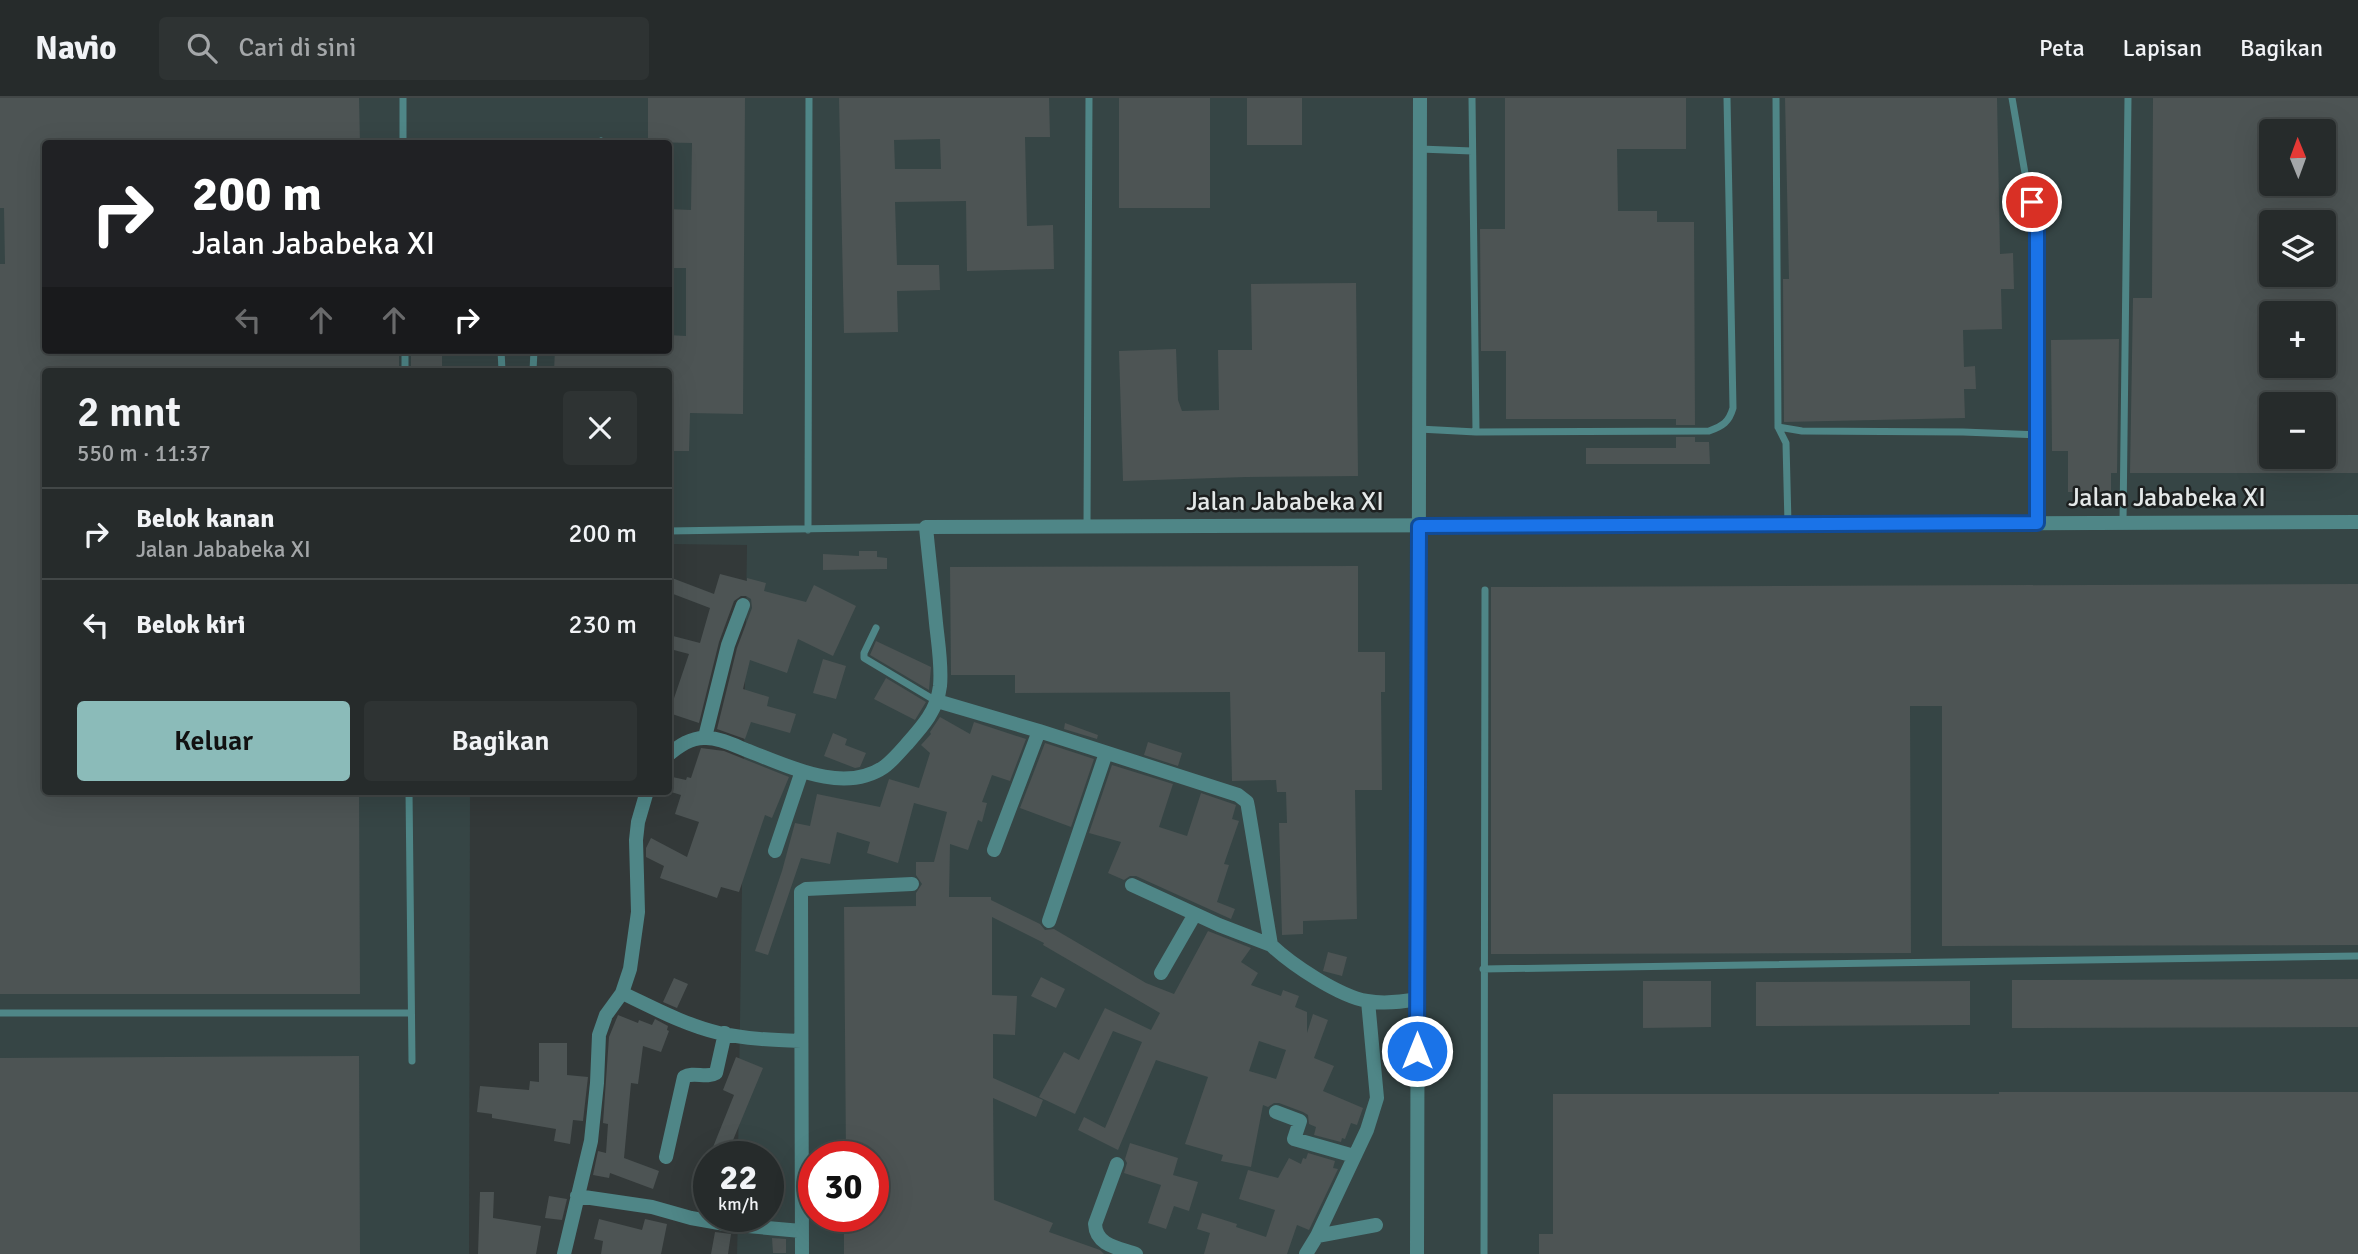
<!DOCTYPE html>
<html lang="id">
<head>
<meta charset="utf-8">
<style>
  :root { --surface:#262b2b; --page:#2e3333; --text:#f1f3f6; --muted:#a4a7a9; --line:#424747; --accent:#8bbbb9 }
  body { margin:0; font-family:Signika,sans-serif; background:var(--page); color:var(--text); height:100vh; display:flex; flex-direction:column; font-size:26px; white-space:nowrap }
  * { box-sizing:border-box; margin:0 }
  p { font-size:23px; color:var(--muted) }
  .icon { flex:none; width:38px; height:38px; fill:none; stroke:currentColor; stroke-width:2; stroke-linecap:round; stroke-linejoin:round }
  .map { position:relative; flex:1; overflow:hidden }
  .details { position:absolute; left:42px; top:270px; width:630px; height:427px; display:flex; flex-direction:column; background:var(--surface); border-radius:7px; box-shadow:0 7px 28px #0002,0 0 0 2px var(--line) }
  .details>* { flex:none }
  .top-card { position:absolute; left:42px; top:42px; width:630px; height:214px; border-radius:7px; box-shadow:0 7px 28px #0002,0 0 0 2px var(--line); background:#202124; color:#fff; overflow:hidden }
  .needle { width:46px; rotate:359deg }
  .controls { position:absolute; left:2259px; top:21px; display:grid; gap:14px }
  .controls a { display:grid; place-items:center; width:77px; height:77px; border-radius:7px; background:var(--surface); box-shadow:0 7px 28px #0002,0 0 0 2px var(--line); font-size:35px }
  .speed { position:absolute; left:693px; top:1043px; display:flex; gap:14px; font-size:35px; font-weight:700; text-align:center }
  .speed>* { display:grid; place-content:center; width:91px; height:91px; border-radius:50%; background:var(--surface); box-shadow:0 7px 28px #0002,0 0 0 2px var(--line); line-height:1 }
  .speed small { font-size:18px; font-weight:400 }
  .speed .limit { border:10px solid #d22; background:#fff; color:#111 }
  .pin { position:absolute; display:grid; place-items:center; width:60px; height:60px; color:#fff; margin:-30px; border:4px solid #fff; border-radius:50%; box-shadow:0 2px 7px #0007 }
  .me { position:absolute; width:77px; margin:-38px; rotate:0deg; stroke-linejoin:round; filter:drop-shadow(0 0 5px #0008) }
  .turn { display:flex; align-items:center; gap:24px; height:147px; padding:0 35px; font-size:32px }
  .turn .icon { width:91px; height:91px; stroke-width:2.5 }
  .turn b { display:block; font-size:49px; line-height:60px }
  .lanes { display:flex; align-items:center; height:66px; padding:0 35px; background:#0003; justify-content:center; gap:35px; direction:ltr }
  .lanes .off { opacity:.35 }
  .round { display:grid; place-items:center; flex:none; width:74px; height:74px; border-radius:7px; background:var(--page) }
  .headline { display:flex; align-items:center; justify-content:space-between; height:119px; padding:0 35px }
  h1 { font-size:42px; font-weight:600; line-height:52px }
  .cta { display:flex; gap:14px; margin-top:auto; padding:14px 35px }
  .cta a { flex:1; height:80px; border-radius:7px; background:var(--accent); color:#111; font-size:28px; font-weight:600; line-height:80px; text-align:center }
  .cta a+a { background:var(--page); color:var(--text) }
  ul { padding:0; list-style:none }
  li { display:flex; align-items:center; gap:21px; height:91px; padding:0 35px; border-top:2px solid var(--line) }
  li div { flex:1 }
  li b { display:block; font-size:26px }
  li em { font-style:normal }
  header { display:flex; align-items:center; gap:42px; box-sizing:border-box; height:98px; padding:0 35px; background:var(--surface); border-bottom:2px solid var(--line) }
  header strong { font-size:33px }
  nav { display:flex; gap:38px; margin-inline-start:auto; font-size:24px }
  .search { width:490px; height:63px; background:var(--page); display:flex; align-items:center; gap:18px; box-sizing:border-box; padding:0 24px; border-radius:7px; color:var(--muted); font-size:26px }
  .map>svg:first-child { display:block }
  .built { fill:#364545; fill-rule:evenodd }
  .building { fill:#4d5454; fill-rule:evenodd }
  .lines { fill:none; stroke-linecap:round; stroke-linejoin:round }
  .service { stroke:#4f8687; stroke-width:7 }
  .minor { stroke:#4f8687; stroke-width:14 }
  .route-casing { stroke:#114b97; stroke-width:18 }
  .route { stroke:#1a73e8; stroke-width:12 }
  .labels { text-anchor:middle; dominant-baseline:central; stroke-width:5; stroke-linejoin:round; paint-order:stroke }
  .street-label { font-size:26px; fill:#e4e8e8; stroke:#1d2020 }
</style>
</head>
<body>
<header>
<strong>Navio</strong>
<div class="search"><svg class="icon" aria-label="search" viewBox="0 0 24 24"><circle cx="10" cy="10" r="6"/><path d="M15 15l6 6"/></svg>Cari di sini</div>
<nav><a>Peta</a><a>Lapisan</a><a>Bagikan</a></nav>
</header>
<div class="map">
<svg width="2358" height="1156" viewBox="0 0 2358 1156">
  <rect width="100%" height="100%" fill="#333939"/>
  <!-- built -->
  <path class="built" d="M0,0H2358V1156H737L738,1118H768V1059H738L747,447L669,446L668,273H46V693H470L469,1156H0ZM2272,33H2324V86H2272ZM46,46H668V252H46ZM2272,124H2324V177H2272ZM2272,215H2324V268H2272ZM2272,306H2324V359H2272ZM814,1059H873V1118H814Z"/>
  <!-- building -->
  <path class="building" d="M0,0H359L360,46H46V252H399V273H46V693H359L360,896H0V166H5L4,110H0Z
    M648,0H745L743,316L690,315L689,353H668V273H554L555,252H668V237L686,238V170H668V111L691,112L692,45L648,44Z
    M839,0H1049L1050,39H1025L1027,128L1053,127L1054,171L967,173L966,103L895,104L897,167H939L940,192L897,193L898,234L844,235ZM940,41L941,71H895L894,42Z
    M1119,0H1210V110H1119Z
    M1247,0H1302V47H1247Z
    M1505,0H1686V51H1617L1618,113H1657V124H1694L1695,327H1676V321H1506V253H1481L1480,131H1505Z
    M1785,0H1997L2000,156L2013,155L2014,191H2001L2002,231L1963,232L1964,269L1975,268L1976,291H1964L1965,320L1784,324L1783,181H1789Z
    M2153,0H2358V375H2130L2133,200H2152ZM2272,33H2324V86H2272ZM2272,124H2324V177H2272ZM2272,215H2324V268H2272ZM2272,306H2324V359H2272Z
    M1356,185L1358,378L1246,379L1123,383L1119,253L1176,251L1178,302L1182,313L1219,312L1218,252H1252L1251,186Z
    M2119,241L2117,375H2111V394H2068V353H2052L2051,242Z
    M411,252H442V273H411Z
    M1676,339H1695V344H1709L1710,366H1586V350H1676Z
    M859,453H877V459L887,460V471L823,472V456L859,458Z
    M1358,468V554H1385V594H1381L1382,692H1355L1357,821L1303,823V836L1282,837L1279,725H1287L1286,694H1277L1276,682L1232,683L1230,594L1015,595V577H951L950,469Z
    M720,476L747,483V480L766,485L764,493L806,504L814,487L856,508L833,558L798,541L787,575L750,562L743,591L769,599L767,608L796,616L790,635L751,624L745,641L717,631L737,550L752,510L751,501L746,498H741L734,503L719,544L699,625L669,615L689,556L670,551L673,538L700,545L710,510L668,494V488L672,480L714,496Z
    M2358,486V847L1942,848V608H1910L1911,855L1491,856V489Z
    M876,543L931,569L929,592L870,557Z
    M823,561L846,568L836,601L813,595Z
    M886,580L926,604L915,622L874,601Z
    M940,619L970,636L974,624L1026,641L1010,683L992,677L982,704L987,705L982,724L978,722L968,752L950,746L949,799H991V802L1040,826L1045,832L1054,831L1146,885L1174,896L1208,833L1251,850L1241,864L1258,875L1251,887L1281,898L1283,892L1299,898L1295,909L1307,914V935L1313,916L1328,922L1314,960L1334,968L1323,993L1363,1010L1357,1027L1351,1025L1345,1041L1342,1040L1341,1044L1314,1037L1316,1029L1309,1026L1308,1017L1303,1014L1279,1005H1274L1268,1009L1263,1007L1251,1069L1221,1063L1223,1057L1185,1046L1208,979L1156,962L1118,1052L1078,1032L1084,1019L1105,1030L1142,944L1113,933L1075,1016L1039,999L1064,954L1079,962L1105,910L1151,932L1160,915L1043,847L1044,845L992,819V897L1017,898L1015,937L993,936V980L1043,1002L1036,1019L993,1000L994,1102L1053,1125L1049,1134L1100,1152L1104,1156H844V1118H873V1059H846L844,809L916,808V795L922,786L916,777V764H934L947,714L914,705L898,765L867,755L870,744L837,734L830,766L801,760L768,857L755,853L782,773L795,725L810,728L817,696L880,709L889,681L919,690L930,655L921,647L931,636L930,634ZM1259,943L1286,952L1276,981L1249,973Z
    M1065,625L1098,637L1097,641L1064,631Z
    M833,635L847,641L845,647L866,655L860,669L855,670L824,658Z
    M1148,644L1182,655L1178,668L1144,657Z
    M1045,645L1094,661L1071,729L1020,710Z
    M701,650L724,653L789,679L772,720L765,717L739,794L721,789L717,800L660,780L664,768L646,759V750L651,740L687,759L699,724L675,716L681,697L668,693V678L686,682L687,679L691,680Z
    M1112,667L1173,686L1159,729L1187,738L1201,695L1236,707L1232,721L1239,723L1224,766L1229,767L1217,804L1235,811L1231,821L1136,778H1130L1124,782L1108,775L1121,744L1089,735Z
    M1328,854L1347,859L1342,878L1323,873Z
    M1041,879L1065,891L1056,910L1031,898Z
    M674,880L688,886L677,910L663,904Z
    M2358,881V929L2012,930V882Z
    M1643,883H1711V929L1643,930Z
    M1970,883V927L1756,928V884Z
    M618,917L638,925L639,922L652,927L655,921L668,928L667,932L669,933L661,954L643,948L638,986L631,985L624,1060L659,1073L653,1091L610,1075L609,1080L593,1077L598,1053L606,1055L608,1026L603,1025L609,939Z
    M539,945H567V977L588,979L583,1023L573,1022L570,1046L554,1043L556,1031L492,1020V1016L477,1014L480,988L529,992L530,983L539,984Z
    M359,958L360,1156H0V960Z
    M736,959L763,970L726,1059H709L734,997L723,992Z
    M1999,994H2358V1156H1539V1136H1553V996H1999Z
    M1130,1045L1178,1060L1173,1077L1198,1084L1189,1113L1174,1108L1166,1131L1148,1125L1161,1087L1124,1075L1127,1065L1125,1061Z
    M1308,1055L1335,1063L1333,1070L1338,1071L1309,1132L1297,1127L1287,1156H1204L1210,1135L1197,1131L1202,1115L1237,1126L1236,1129L1266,1139L1275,1112L1239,1101L1248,1072L1278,1080L1289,1060L1301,1066L1303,1060L1306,1061Z
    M480,1094H494L493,1120L541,1128L536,1156H478Z
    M549,1098L567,1101L562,1122L545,1120Z
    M599,1121L642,1132L645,1121L667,1126L661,1156H601L603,1143L594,1141Z
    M715,1134L731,1136L728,1156H711Z
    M772,1140L786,1141V1155H773Z"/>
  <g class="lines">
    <!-- service -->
    <path class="service" d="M403,0V46
      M1472,0L1476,334
      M1776,0L1778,329L1786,345L1788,426
      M2012,0L2026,81L2037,127V425
      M597,46L601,43
      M1420,51L1472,53
      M405,252V273
      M501,252L502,273
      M533,273L534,252
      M1778,329L1802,333L1963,334L2038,337
      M1419,331L1476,334L1709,333C1723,328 1729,324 1733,310L1727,0
      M2123,424L2128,0
      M1087,429L1089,0
      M808,432L809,0
      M668,433L926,429
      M876,530L864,555V560L936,603
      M409,693L412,963
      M1483,871L2358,858
      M0,915H411
      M1484,1156L1485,492"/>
    <!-- minor -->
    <path class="minor" d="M937,603L1039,633L1238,697L1247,704L1248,709L1271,847C1292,867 1339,898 1367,903C1384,906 1401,904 1417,901
      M705,639L728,547L743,507
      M668,657C679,648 691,639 706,640C720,640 734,647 746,652C786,667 843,697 884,669C892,663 899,655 906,647C922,629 937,613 940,588C942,567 938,545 936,525C933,493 929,461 926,429L2358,424
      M994,752L1039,633
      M775,753L802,673
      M1132,787L1219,827L1271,847
      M1049,823L1106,655
      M1161,875L1195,816
      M622,895C654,910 685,927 719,935C746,941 773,942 801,943
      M1276,1014L1300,1023L1294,1041L1354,1058
      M666,1059L684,979C694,973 706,981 716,975L725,935
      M1117,1066L1095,1126C1096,1148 1119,1150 1136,1156
      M577,1098L652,1109L691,1120L725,1126L801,1133
      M1317,1138L1376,1127
      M564,1156L591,1043L597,985L599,937L606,917L622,895L630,871L638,814L636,742L638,724L647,693
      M802,1156L801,794L806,791L912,786
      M1306,1156L1317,1138L1367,1032L1377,1000L1368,903
      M1417,1156L1420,0"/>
  </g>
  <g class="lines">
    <defs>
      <path id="route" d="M1417,953L1419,428L2037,425V127L2032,104"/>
    </defs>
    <!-- route casing -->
    <use href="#route" class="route-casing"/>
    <!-- route -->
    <use href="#route" class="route"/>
  </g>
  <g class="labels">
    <!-- street labels -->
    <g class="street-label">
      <text x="2167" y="400">Jalan Jababeka XI</text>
      <text x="1285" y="404">Jalan Jababeka XI</text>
    </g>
  </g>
</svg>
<div class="controls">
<a><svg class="needle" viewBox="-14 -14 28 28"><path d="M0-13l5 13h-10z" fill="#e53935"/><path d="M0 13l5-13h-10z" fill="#a4a7a9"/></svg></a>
<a><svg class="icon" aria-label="layers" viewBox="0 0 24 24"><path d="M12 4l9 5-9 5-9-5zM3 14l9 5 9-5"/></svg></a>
<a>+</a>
<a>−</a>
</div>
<div class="speed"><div>22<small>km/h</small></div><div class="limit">30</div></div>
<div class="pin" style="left:2032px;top:104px;background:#d93025"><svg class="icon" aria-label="arrive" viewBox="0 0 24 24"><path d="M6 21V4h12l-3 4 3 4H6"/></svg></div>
<svg class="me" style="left:1417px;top:953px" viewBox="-20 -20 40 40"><circle r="17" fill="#1a73e8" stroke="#fff" stroke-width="3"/><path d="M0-11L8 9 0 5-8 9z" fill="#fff"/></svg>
<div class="top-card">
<div class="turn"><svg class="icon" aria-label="right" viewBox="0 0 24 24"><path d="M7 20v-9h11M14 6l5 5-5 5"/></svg><div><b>200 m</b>Jalan Jababeka XI</div></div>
<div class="lanes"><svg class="icon off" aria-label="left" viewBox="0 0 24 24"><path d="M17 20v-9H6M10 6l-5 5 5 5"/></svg><svg class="icon off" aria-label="ahead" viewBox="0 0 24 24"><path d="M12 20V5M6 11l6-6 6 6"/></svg><svg class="icon off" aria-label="ahead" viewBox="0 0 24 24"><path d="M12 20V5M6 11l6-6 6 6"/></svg><svg class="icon" aria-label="right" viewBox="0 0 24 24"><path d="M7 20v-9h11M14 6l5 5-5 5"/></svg></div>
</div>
<section class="details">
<div class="headline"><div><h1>2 mnt</h1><p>550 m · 11:37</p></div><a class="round"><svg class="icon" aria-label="close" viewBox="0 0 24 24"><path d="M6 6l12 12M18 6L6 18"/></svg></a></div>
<ul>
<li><svg class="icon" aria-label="right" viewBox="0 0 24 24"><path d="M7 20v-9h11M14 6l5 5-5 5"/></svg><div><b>Belok kanan</b><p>Jalan Jababeka XI</p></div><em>200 m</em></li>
<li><svg class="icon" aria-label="left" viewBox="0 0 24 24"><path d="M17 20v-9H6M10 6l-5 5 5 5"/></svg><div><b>Belok kiri</b></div><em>230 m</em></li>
</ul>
<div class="cta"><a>Keluar</a><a>Bagikan</a></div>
</section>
</div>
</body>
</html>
